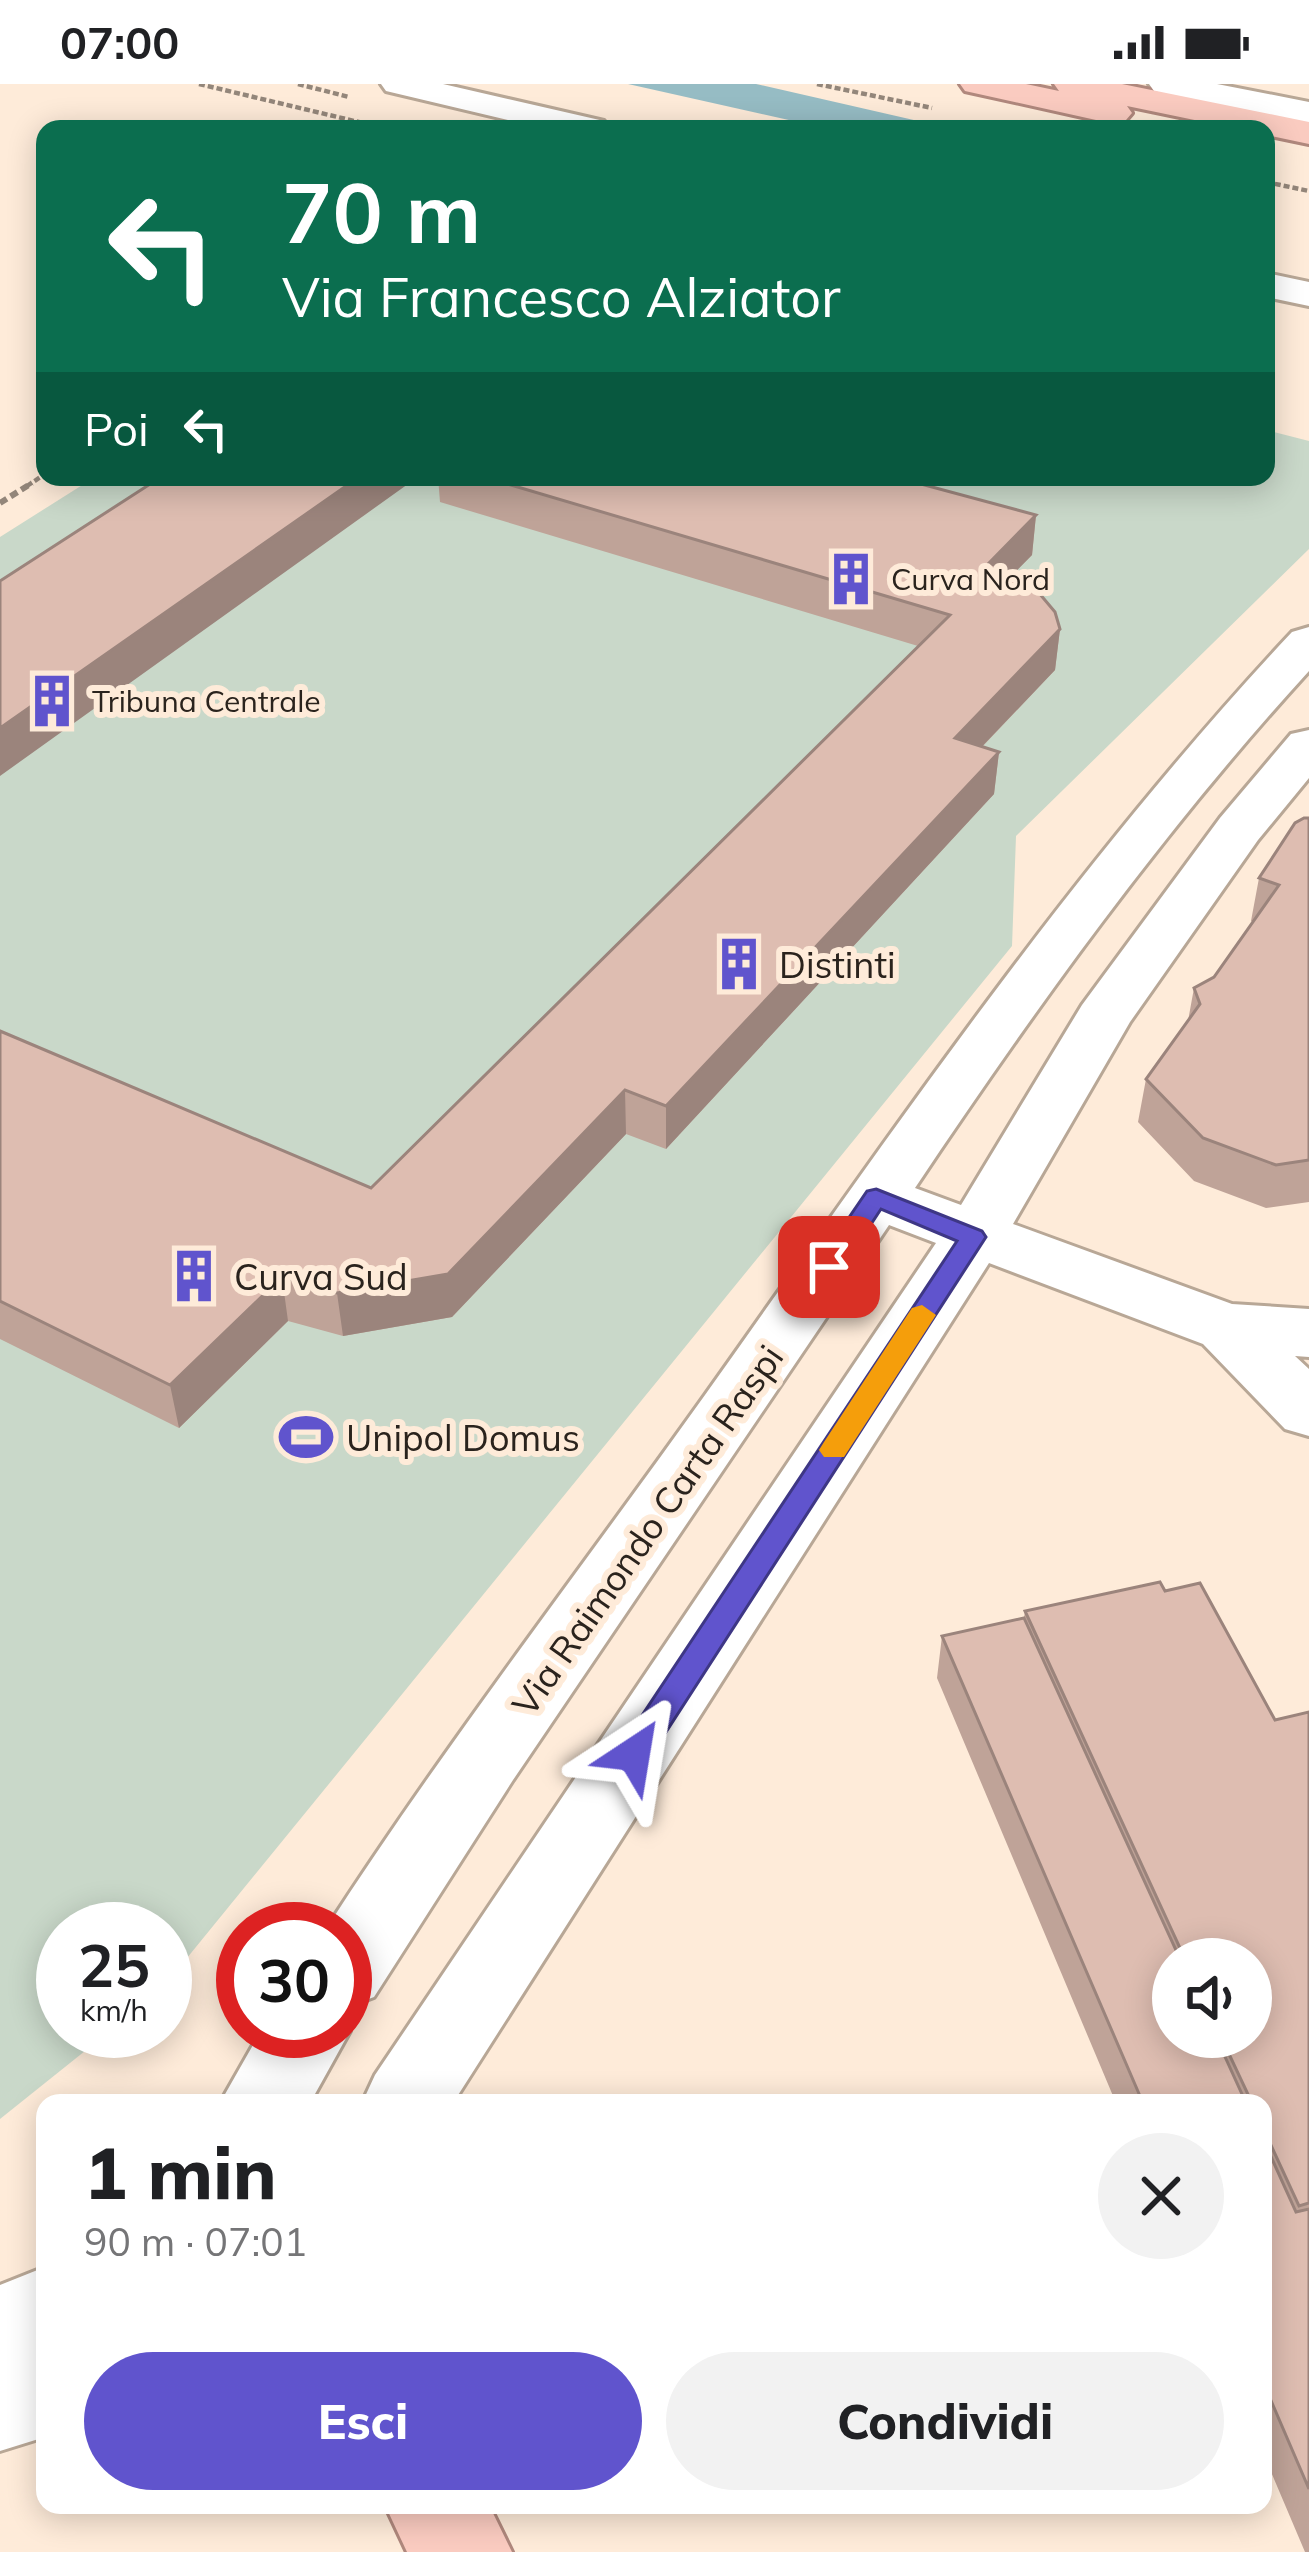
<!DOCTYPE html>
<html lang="it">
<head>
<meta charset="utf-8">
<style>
  :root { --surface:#fff; --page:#f2f2f2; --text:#202124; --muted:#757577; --accent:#6054cd }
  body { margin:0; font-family:Mulish,sans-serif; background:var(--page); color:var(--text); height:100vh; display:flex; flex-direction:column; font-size:45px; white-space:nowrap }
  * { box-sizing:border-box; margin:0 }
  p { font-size:39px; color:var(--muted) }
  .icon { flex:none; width:66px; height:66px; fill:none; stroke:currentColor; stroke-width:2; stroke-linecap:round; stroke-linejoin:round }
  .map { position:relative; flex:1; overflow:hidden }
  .details { position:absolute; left:36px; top:2010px; width:1236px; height:420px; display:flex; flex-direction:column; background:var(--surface); border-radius:24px; box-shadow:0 6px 30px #0003 }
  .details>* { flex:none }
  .guide { position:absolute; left:36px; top:36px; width:1239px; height:366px; border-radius:24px; box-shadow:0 6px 30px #0003; background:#0b6e4f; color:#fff; overflow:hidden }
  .tools { position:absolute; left:1152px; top:1854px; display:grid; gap:24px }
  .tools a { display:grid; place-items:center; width:120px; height:120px; border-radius:50%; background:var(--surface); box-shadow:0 6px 30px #0003; font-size:60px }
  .speed { position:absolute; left:36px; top:1818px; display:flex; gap:24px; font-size:60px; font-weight:700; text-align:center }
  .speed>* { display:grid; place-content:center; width:156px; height:156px; border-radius:50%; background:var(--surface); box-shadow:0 6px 30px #0003; line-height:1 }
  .speed small { font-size:30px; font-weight:400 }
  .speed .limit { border:18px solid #d22; background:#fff; color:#111 }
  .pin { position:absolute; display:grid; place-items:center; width:102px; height:102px; color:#fff; margin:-51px; border-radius:24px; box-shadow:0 6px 18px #0006 }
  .me { position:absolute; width:132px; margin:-66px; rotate:33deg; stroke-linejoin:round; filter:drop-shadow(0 0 9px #0008) }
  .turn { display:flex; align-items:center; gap:42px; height:252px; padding:0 48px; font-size:54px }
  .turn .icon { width:156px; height:156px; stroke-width:2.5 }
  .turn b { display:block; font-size:84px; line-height:102px }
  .then { display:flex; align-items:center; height:114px; padding:0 48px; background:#0003; gap:24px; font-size:45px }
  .round { display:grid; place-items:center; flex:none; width:126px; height:126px; border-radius:63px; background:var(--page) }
  .headline { display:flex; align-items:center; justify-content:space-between; height:204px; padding:0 48px }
  h1 { font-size:72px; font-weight:800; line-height:90px }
  .cta { display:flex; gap:24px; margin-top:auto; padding:24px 48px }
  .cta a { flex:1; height:138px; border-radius:72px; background:var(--accent); color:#fff; font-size:48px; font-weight:800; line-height:138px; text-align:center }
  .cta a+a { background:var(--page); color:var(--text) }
  .status { display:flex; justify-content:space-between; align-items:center; height:84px; padding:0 60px; background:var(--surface); direction:ltr }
  .status svg { height:33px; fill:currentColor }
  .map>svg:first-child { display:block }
  .green { fill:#c9d8c9 }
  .water { fill:#96bcc4 }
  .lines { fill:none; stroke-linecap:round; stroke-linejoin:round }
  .minor-casing { stroke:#b8a796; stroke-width:6 }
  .trunk-casing { stroke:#b0887d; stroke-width:6 }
  .path-far1 { stroke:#93867a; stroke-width:4.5; stroke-dasharray:6 3; stroke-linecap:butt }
  .path { stroke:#93867a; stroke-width:6; stroke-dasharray:8 4.5; stroke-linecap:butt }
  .minor { fill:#fff; fill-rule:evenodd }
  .trunk { fill:#facbc0; fill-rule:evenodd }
  .wall { fill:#bfa398; fill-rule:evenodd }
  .shaded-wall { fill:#9b847c }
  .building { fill:#debdb1; stroke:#9b847c; stroke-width:3 }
  .route { fill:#6054cd; stroke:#3e3785; stroke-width:3 }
  .slow { fill:#f59e0b }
  .labels { text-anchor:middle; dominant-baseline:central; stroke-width:12; stroke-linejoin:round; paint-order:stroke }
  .far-poi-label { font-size:30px; fill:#2a231d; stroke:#feebd9; text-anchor:start }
  .poi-label { font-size:36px; fill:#2a231d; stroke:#feebd9; text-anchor:start }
  .street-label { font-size:36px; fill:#2a231d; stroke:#feebd9 }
</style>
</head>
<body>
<div class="status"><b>07:00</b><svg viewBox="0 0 49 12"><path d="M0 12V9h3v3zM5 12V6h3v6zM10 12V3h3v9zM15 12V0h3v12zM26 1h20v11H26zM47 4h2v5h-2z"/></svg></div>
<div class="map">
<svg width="1309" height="2468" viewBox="0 0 1309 2468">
  <rect width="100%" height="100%" fill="#feebd9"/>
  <!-- green -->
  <path class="green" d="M1266,346L1309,357V465L1016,752L1012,862L165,1901V1845H63V1947H110L0,2035V453L95,393H1266Z"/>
  <!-- water -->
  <path class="water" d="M628,0H756L953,45H829Z"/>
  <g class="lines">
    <defs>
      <path id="minor" d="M381,0H443L604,37L609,45H546L386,7Z
        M1149,0H1217L1309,18V40L1166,10L1154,7Z
        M1266,189L1309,198V222L1266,213Z
        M1309,543V587C1162,748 1036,923 915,1104L961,1121L1082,921L1220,734L1291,650L1309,646V694L1258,756L1130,938L1013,1140L1232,1220L1309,1225V1273L1295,1272L1309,1285V1352L1285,1345L1203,1260L989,1179L453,2019H362L375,1991L936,1159L889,1141L513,1696L374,1913L345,1924V1845H326C445,1661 578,1489 705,1311C892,1048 1071,784 1292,548Z
        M345,1936L350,1947L310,2019H220L261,1947H345Z
        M45,2183V2353L0,2367V2201Z"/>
      <path id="trunk" d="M960,0H1026L1059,7L1054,0H1122L1309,38V60L1266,51V45H1238L1127,22L1132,29L1126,36L1114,40L965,7Z
        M385,2421H489L512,2468H407Z"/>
    </defs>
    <!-- minor casing -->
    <use href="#minor" class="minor-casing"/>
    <!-- trunk casing -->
    <use href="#trunk" class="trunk-casing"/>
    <!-- path-far1 -->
    <path class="path-far1" d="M199,0L367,40
      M298,0L349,13
      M817,0L932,24
      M1266,98L1309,107
      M27,402L45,390"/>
    <!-- path -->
    <path class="path" d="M0,419L32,399"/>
    <!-- minor -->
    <use href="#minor" class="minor"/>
    <!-- trunk -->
    <use href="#trunk" class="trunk"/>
  </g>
  <!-- wall -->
  <path class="wall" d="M438,393H895L1036,431L1032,471L1013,490L1060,545L1055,586L982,663L999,668L994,710L666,1065L626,1050L452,1233L343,1252L288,1237L179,1344L0,1255V947L371,1104L918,562L440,418Z
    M1309,734V1118L1266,1124L1194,1097L1138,1038L1146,995L1188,937L1194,904L1214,893L1253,838L1251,837L1259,794Z
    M1165,1507L1275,1636L1309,1628V2468H1305L1263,2369V2019H1116L937,1594L942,1552L1024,1534L1025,1527ZM1173,1875H1251V1953H1173Z"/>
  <!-- shaded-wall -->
  <path class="shaded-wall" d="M359,393L418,394L408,396V400L0,692V644Z
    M1036,431L1032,471L985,519L989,479Z
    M1060,545L1055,586L951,695L955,654Z
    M999,668L994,710L666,1065V1022Z
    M625,1006L626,1050L452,1233L343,1252L337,1209Z
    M282,1193L288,1237L179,1344L170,1301Z"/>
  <!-- building -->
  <path class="building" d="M161,393H359L0,644V497Z
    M484,393H895L1036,431L989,479L1028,496L1055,528L1060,545L955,654L999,668L666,1022L625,1006L448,1190L337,1209L282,1193L170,1301L0,1217V947L371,1104L950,531Z
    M1304,734H1309V1076L1276,1081L1203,1054L1146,995L1200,920L1194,904L1214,893L1279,801L1259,794L1295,739Z
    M1160,1498L1165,1507L1200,1499L1275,1636L1309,1628V2119L1299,2122L1263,2044V2019H1252L1221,1953H1251V1875H1185L1025,1527Z
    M1024,1534L1180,1875H1173V1953H1216L1246,2019H1143L942,1552Z
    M1263,2055L1296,2128L1309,2125V2405L1263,2298Z"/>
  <!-- route -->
  <path class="route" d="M876,1105L982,1147L986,1153L646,1679L634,1683L623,1679L619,1670L623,1660L957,1157L881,1125L839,1189H820L816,1183L820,1176L867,1107Z"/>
  <!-- slow -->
  <path class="slow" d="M922,1221L936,1231L844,1373H824L819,1366L824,1358L912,1224Z"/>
  <!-- icons -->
  <defs>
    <symbol id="building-bare" viewBox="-9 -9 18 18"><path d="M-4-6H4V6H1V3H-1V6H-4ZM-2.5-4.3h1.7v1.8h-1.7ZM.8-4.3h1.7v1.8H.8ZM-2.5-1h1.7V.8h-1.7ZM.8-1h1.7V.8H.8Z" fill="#6054cd" stroke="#feebd9" stroke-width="2.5" paint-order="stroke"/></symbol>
    <symbol id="stadium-bare" viewBox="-9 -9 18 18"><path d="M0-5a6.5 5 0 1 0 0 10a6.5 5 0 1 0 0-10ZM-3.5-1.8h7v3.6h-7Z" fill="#6054cd" stroke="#feebd9" stroke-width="2.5" paint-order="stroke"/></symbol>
  </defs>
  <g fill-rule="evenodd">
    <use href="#building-bare" x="813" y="457" width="76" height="76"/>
    <use href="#building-bare" x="14" y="579" width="76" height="76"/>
    <use href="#building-bare" x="701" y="842" width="76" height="76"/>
    <use href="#building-bare" x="156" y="1154" width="76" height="76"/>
    <use href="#stadium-bare" x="268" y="1315" width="76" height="76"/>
  </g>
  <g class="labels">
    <!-- far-poi labels -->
    <g class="far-poi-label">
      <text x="891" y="495">Curva Nord</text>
      <text x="92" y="617">Tribuna Centrale</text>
    </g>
    <!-- poi labels -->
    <g class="poi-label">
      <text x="779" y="880">Distinti</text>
      <text x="234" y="1192">Curva Sud</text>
      <text x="346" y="1353">Unipol Domus</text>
    </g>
    <!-- street labels -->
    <g class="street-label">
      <text transform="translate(647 1446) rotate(-55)">Via Raimondo Carta Raspi</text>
    </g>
  </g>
</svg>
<div class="tools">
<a><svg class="icon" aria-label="sound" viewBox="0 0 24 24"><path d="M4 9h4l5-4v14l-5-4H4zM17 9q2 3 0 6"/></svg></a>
</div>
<div class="speed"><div>25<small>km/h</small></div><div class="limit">30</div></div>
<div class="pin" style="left:829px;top:1183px;background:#d93025"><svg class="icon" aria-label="arrive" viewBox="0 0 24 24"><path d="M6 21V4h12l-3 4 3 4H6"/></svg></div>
<svg class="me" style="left:634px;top:1670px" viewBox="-20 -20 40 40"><path d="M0-17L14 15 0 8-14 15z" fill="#6054cd" stroke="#fff" stroke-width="4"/></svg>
<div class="guide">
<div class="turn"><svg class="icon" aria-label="left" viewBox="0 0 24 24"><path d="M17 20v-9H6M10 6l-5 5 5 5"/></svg><div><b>70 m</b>Via Francesco Alziator</div></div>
<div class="then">Poi<svg class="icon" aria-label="left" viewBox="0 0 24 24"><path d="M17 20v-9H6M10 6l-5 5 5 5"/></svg></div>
</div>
<section class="details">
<div class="headline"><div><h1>1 min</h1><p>90 m · 07:01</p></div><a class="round"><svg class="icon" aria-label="close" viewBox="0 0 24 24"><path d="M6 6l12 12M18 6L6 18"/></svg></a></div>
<div class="cta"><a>Esci</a><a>Condividi</a></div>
</section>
</div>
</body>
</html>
